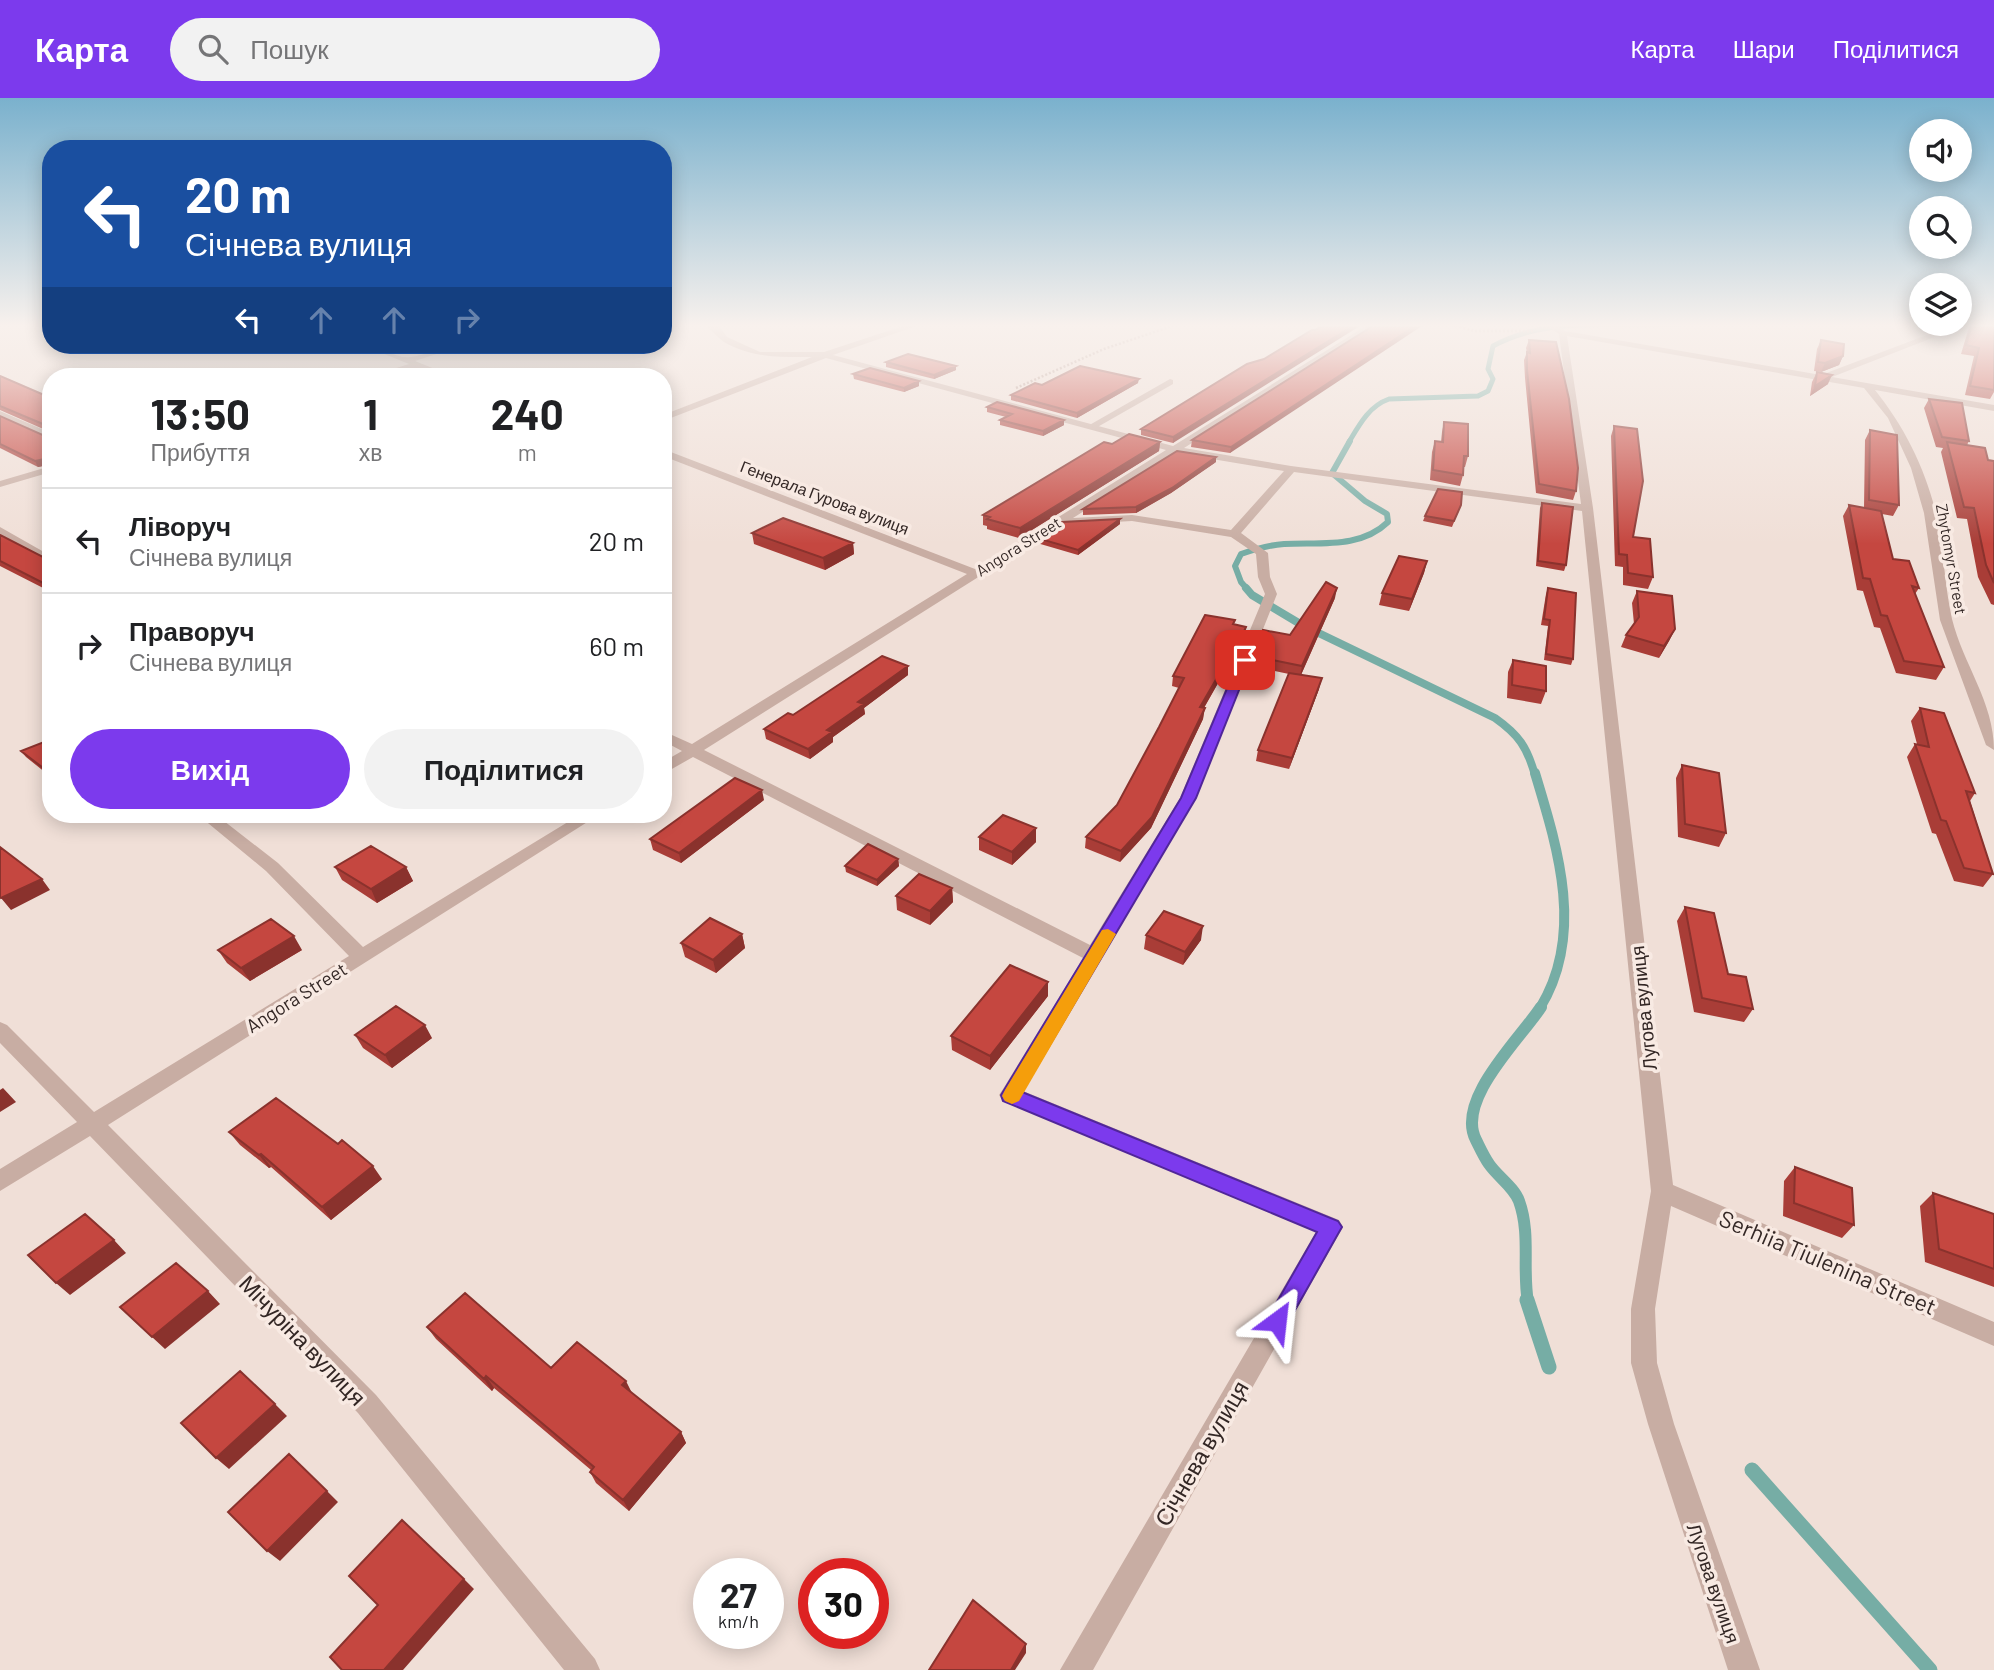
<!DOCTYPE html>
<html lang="uk">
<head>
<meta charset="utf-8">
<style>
  :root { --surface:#fff; --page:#f2f2f2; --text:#202124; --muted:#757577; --line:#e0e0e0; --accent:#7c3aed }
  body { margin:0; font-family:Barlow,sans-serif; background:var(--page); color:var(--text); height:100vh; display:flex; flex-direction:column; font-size:26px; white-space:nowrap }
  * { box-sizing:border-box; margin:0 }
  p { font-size:23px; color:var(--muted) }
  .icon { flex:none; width:38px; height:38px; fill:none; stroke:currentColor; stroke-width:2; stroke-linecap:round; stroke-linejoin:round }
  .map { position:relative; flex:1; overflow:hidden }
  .panel { position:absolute; left:42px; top:270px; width:630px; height:455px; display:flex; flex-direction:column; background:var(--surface); border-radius:28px; box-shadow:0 4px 18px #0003 }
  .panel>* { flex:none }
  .top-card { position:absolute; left:42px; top:42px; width:630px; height:214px; border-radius:28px; box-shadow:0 4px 18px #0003; background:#1a4fa0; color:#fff; overflow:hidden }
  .fabs { position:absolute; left:1909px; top:21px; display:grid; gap:14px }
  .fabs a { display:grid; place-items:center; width:63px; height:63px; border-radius:50%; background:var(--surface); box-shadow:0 4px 18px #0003; font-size:35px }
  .speed { position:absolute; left:693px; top:1460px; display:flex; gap:14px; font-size:35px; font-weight:700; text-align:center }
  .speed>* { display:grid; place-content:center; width:91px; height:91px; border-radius:50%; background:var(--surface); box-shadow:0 4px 18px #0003; line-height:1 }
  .speed small { font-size:18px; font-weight:400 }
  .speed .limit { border:10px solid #d22; background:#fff; color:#111 }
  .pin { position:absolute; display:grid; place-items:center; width:60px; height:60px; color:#fff; margin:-30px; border-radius:14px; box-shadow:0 4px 10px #0006 }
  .me { position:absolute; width:77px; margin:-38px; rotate:30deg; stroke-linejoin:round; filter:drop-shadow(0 0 5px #0008) }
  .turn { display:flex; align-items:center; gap:24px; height:147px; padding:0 28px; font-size:32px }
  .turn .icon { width:91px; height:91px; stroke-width:2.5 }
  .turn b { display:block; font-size:49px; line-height:60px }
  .lanes { display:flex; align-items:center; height:66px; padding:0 28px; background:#0003; justify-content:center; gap:35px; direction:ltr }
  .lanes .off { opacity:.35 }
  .eta { display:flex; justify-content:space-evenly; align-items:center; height:119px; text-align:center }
  .eta b { font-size:42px; font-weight:700; line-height:49px }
  .button { display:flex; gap:14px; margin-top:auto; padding:14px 28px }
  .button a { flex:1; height:80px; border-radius:42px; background:var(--accent); color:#fff; font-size:28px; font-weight:700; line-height:80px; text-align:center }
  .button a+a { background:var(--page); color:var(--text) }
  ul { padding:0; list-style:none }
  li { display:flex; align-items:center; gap:21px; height:105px; padding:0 28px; border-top:2px solid var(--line) }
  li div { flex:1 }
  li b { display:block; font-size:26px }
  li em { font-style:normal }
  header { display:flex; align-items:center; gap:42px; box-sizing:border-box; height:98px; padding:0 35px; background:var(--accent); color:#fff }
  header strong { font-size:33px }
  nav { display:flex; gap:38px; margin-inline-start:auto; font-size:24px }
  .search { width:490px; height:63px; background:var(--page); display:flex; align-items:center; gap:18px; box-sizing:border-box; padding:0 24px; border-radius:38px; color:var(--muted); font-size:26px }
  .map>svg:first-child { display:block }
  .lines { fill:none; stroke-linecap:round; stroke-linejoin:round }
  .stream-far5 { stroke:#76ada5; stroke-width:5 }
  .stream-far4 { stroke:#76ada5; stroke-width:6 }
  .stream-far3 { stroke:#76ada5; stroke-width:8 }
  .stream-far2 { stroke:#76ada5; stroke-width:10 }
  .stream-far1 { stroke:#76ada5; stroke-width:12 }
  .stream { stroke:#76ada5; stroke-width:15 }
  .path { stroke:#b4978e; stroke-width:2.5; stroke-dasharray:2 2; stroke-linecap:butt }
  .lane { fill:#c8ada3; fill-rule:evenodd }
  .street { fill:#c8ada3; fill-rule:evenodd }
  .wall { fill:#a93d37 }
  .shaded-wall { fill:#8a322d }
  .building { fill:#c54740; stroke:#8a322d; stroke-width:2 }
  .route { fill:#7c3aed; stroke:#51269a; stroke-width:2 }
  .slow { fill:#f59e0b }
  .labels { text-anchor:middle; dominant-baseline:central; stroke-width:7; stroke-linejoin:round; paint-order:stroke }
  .far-street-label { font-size:16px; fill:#332725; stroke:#f8eae3 }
  .street-label { font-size:19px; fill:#332725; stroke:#f8eae3 }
  .near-street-label { font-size:23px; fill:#332725; stroke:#f8eae3 }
</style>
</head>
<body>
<header>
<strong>Карта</strong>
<div class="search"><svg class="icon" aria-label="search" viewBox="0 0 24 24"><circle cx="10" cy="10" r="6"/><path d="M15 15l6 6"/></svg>Пошук</div>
<nav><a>Карта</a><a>Шари</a><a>Поділитися</a></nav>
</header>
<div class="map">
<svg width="1994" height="1572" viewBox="0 0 1994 1572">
  <rect width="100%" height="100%" fill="#f0dfd7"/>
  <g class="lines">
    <!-- stream-far5 -->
    <path class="stream-far5" d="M1349,344C1359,327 1369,308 1389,301L1478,298L1488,293L1493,281L1488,271L1493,248C1549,217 1619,230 1681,226"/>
    <!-- stream-far4 -->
    <path class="stream-far4" d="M1248,492L1241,484L1235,468L1241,456C1255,451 1269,447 1284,446C1320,444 1360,451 1388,424L1387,416L1365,403L1332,375L1350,343"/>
    <!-- stream-far3 -->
    <path class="stream-far3" d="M1246,490L1252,497L1302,527L1495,620C1519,637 1527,649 1535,677"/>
    <!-- stream-far2 -->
    <path class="stream-far2" d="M1535,675C1558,751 1585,837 1540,910"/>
    <!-- stream-far1 -->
    <path class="stream-far1" d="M1528,1204C1522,1171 1531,1136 1519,1103C1514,1089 1497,1078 1489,1066C1484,1059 1480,1050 1476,1042C1455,1002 1521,940 1541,909"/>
    <!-- stream -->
    <path class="stream" d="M1527,1202L1549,1269
      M1752,1372L1930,1572"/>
    <!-- path -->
    <path class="path" d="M1448,226L1475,233H1534
      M1016,290L1104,251L1178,226"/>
    <!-- lane -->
    <path class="lane" d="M1170,281L1173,282V286L1094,331L1086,329Z
      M0,429L51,458V467L0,437Z"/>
    <!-- street -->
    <path class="street" d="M703,226L719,228L727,239L760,254H824L909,226H922L833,257L1173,348L1369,226H1379L1184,350L1291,368L1581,406L1559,236L1544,226H1554L1565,233L1821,277L1956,226H1968L1832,279L1994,307V313L1875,292C1904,328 1925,370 1936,415C1944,450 1944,486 1952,521C1963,566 1994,604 1994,652L1986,647L1940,522L1924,415L1911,370L1888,320L1864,290L1567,238L1593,410L1673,1087L1994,1224V1248L1671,1108L1655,1211L1657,1265L1674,1326L1760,1572H1728L1648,1326L1631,1265V1211L1651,1093L1582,413L1294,374L1241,435L1268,455L1270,479L1277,496L1196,700L1023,993L1339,1122L1343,1129L1093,1572H1060L1316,1134L1003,1003L999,997L1003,991L1083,860L693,659L663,676V664L682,653L663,643V633L692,646L967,476L663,358V351L975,471L1166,352L826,260L663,323V317L812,259C780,259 752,260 724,244C718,240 712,232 703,226ZM1176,355L1284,373L1231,432L1132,417L1073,420ZM1132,423L1231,439L1256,456L1258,479L1265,496L1180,700L1090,847L704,652L1061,427Z
      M362,247C378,246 395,261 410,259C429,257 445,246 464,247L415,263L452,278C439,278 426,269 415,270C399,272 386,278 371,278L409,266Z
      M0,313L51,335V342L0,319Z
      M51,368V374L0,389V383Z
      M197,716H215L278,765L363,849L581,716H600L108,1027L376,1297L595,1561L600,1572H564L358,1315L90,1038L0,1093V1071L77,1024L0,945V924L7,927L94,1014L349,858L266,773Z"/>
  </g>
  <!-- wall -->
  <path class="wall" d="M1376,226L1230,355L1191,349L1192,342Z
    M1970,226H1994V294L1990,301L1965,297L1974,258L1961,256Z
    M1529,242L1576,393L1573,402L1536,395L1525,280L1524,262L1527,254L1526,250Z
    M1821,242L1843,258L1839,267L1821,274L1814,273L1817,251Z
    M1264,261L1173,345L1141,337V331Z
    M886,264L956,272L934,281L886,269Z
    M1817,274L1828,286L1810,298L1812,284Z
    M853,276L919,283V288L904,294L854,281Z
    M0,278L51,300V373L49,370V367L38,369L0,350V318L47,339L50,338V334L0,312Z
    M1138,285L1077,320L1011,302V297L1042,287Z
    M1929,301L1969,343L1967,347L1988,362L1994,363V507L1991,506L1978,479L1967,421L1957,420L1941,354L1943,350L1936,349L1924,310Z
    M987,309L1064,327L1043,338L1000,327V322L1006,319L987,314Z
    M1444,324L1468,358L1465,369H1463V377L1460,388L1430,382L1432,354L1435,343L1441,344L1442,334Z
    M1614,328L1633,439L1653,479L1648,491L1623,487V469L1615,468L1611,338Z
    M1870,332L1899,407L1893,418L1882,416L1893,461L1919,490L1915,496L1944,569L1936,582L1896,575L1880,530L1874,529L1863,493L1857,492L1843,418L1849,407L1864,410L1865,342Z
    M1160,344L1159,353L1019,440L987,431V428L983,427V417L1112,346Z
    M1216,364L1171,395L1136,415L1083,417V411Z
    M1542,405L1566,467L1564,473L1536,468L1540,410Z
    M1461,407L1452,429L1423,423L1425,418Z
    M1120,426L1078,457L1037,445V440Z
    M752,435L853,445L854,456L825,472L754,446Z
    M0,437L51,463V494L0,468Z
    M1427,463L1424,475L1409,513L1379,507L1382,495Z
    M1548,490L1573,561L1571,567L1544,562L1548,528L1541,527L1546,496Z
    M1637,493L1675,531L1669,543L1659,560L1621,549L1626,537L1634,526L1632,505Z
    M1335,500L1301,577L1319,591L1289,671L1256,663L1258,652L1289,576L1251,568L1253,558L1290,537Z
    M1235,526L1244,539L1234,565L1230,564L1204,610L1203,621L1151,730L1120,764L1085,750L1086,739L1117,707L1159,629L1179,590L1172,588L1173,578Z
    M1513,562L1546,593L1541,606L1507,600L1508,574Z
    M908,568V577L864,610L865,616L833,639V644L810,661L766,641L764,631L793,617Z
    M1920,610L1975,695L1970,703L1993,776L1983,789L1954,783L1936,736L1932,735L1907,659L1915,646H1917L1911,623Z
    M51,643V679L26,659L21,653Z
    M1682,667L1726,735L1719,749L1678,739L1676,680Z
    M764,702L681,765L653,752L650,741Z
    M979,739L1036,744L1012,767L979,752Z
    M898,761L899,768L877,788L846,774L845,768Z
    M335,769H406L413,783L377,805L342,782Z
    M952,790L953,804L930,827L897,812L896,798Z
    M1685,809L1728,876L1753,911L1744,924L1694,914L1677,823Z
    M742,836L745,850L716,875L685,859L681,845Z
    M1146,837L1201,842L1183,867L1144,851Z
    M218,852H302L250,883L227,865Z
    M1048,898L990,972L952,952L951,938Z
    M355,937L432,940L392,970L363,950Z
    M229,1034L382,1081L331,1122L271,1069L269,1070L240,1047Z
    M1795,1069L1854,1127L1842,1140L1783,1118L1784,1083Z
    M1933,1095L1994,1116V1189L1925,1164L1920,1108Z
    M427,1229L551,1270L632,1295L681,1334L686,1345L629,1413L596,1385L590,1374L591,1372L494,1290L492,1293L436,1241Z"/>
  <!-- shaded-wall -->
  <path class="shaded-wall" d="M1356,226H1363L1173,345V339Z
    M1418,226H1425L1230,355L1231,349Z
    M1843,258L1839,267L1821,274L1825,265Z
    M956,268V272L934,281V277Z
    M1832,277L1828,286L1810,298L1815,288Z
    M1139,281L1138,285L1077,320V315Z
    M919,283V288L904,294V290Z
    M1064,322V327L1043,338V333Z
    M1160,344L1159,353L1019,440L1020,430Z
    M1216,359V364L1171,395L1136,415V409Z
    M49,360L51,366L38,369L35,363Z
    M1120,421V426L1078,457V452Z
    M853,445L854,456L825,472L823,460Z
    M1427,463L1424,475L1409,513L1412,501Z
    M1337,490L1335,500L1300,579L1302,568Z
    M1246,529L1244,539L1234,565L1235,554Z
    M1675,531L1669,543L1659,560L1664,548Z
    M1232,554L1230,564L1198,620L1200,609Z
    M908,568V577L864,610L865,616L833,639V644L810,661L808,651L827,632L858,604Z
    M1322,580L1319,591L1289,671L1292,660Z
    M1205,610L1203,621L1151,730L1120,764L1121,753Z
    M762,692L764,702L681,765L679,755Z
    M1036,730V744L1012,767V754Z
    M898,761L899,768L877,788V782Z
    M406,769L413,783L377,805L371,791Z
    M42,781L50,792L11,812L1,800Z
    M952,790L953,804L930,827V813Z
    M1203,828L1201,842L1183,867L1185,854Z
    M742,836L745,850L716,875L713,862Z
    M294,838L302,852L250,883L241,870Z
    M1048,884V898L990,972V958Z
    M425,927L432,940L392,970L385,957Z
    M3,990L16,1004L0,1014V992Z
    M261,1056L271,1069L269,1070L259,1057Z
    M373,1068L382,1081L331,1122L322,1109Z
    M114,1142L126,1155L70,1197L56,1185Z
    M208,1193L220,1206L165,1251L152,1239Z
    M486,1278L494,1290L492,1293L484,1281Z
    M626,1283L632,1295L622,1287Z
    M275,1306L287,1318L229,1371L216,1360Z
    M681,1334L686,1345L629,1413L623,1402Z
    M327,1393L338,1404L280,1463L267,1453Z
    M464,1481L474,1491L403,1572H384Z
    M1026,1546V1555L1015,1572H1011Z"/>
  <!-- building -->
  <path class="building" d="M1326,226H1356L1173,339L1141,331L1247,266L1264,261L1312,232H1315Z
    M1376,226H1418L1231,349L1192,342Z
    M1972,226H1994V292L1970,288L1979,250L1966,247Z
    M1529,242L1556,244L1569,301L1578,370L1576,393L1539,386L1527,272V254L1530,255Z
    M1821,242L1844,246L1843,258L1825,265L1818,264Z
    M908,256L956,268L934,277L886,264Z
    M1080,268L1139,281L1077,315L1011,297L1035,285L1042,287Z
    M870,270L919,283L904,290L853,276Z
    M1817,274L1832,277L1815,288Z
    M0,278L51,300V371L49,370V360L35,363L0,346V318L47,339L50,338V329L0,308Z
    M1929,301L1962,305L1969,343L1942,339Z
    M997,304L1064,322L1043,333L1000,322L1012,316L987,309Z
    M1444,324L1468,326V358H1464L1463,377L1433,372L1435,343L1443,344Z
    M1614,328L1637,331L1643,383L1633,439L1650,441L1653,479L1628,475L1627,457L1619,456Z
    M1870,332L1897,337L1899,407L1869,402Z
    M1129,336L1160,344L1020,430L987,421L990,419L983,417L1104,344L1112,346Z
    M1947,344L1985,350L1988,362L1994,363V485L1986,467L1974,410L1964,409Z
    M1177,353L1216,359L1172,390L1136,409L1083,411Z
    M1438,391L1462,394L1461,407L1454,423L1425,418Z
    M1542,405L1573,409L1566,467L1538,463Z
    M1849,407L1881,413L1893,461L1909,463L1919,490L1912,488L1944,569L1904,563L1887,518L1881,517L1870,481L1863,480Z
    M783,420L853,445L823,460L752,435Z
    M1120,421L1078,452L1037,440L1062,424Z
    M0,437L51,463V489L0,463Z
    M1399,458L1427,463L1412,501L1382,495Z
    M1326,484L1337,490L1302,568L1253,558L1263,532L1290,537Z
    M1548,490L1576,495L1573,561L1546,556L1550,522L1544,521Z
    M1637,493L1672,498L1675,531L1664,548L1626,537L1639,519Z
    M1205,517L1235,522L1233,526L1246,529L1235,554H1232L1200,609L1205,610L1152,719L1121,753L1086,739L1117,707L1159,629L1184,580L1173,578Z
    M882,558L908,568L858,604L864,606L827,632L832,634L808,651L764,631L788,615L793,617Z
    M1513,562L1546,568V593L1512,587Z
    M1289,575L1322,580L1292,660L1258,652Z
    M1920,610L1944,615L1975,695L1966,693L1993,776L1964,770L1946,723L1941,722L1915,646L1929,649Z
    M49,642L51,643V676L21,653Z
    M1682,667L1719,675L1726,735L1685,726Z
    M735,680L762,692L679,755L650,741Z
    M1003,717L1036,730L1012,754L979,739Z
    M868,746L898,761L877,782L845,768Z
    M371,748L406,769L371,791L335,769Z
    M0,749L42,781L1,800L0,799Z
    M919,776L952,790L930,813L896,798Z
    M1685,809L1714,815L1728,876L1746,879L1753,911L1702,900Z
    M1164,813L1203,828L1185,854L1146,837Z
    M710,820L742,836L713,862L681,845Z
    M271,821L294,838L241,870L218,852Z
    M1010,867L1048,884L990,958L951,938Z
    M396,908L425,927L385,957L355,937Z
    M276,1000L338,1046L342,1042L373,1068L322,1109L261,1056L259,1057L229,1034Z
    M1795,1069L1852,1090L1854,1127L1794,1105Z
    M1933,1095L1994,1116V1171L1939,1151Z
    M85,1116L114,1142L56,1185L28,1157Z
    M176,1165L208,1193L152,1239L120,1209Z
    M465,1195L551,1270L577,1244L626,1283L622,1287L681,1334L623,1402L590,1374L594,1369L486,1278L484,1281L427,1229Z
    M240,1273L275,1306L216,1360L181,1325Z
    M289,1356L327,1393L267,1453L228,1414Z
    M402,1422L464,1481L384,1572H342L330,1559L378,1507L349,1478Z
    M973,1502L1026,1546L1011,1572H929Z"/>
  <!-- sky -->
  <linearGradient id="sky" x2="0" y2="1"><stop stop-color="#7ab1cd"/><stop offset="0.51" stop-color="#f8f1ed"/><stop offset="1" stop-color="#f8f1ed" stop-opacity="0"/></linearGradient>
  <rect width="1994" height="446" fill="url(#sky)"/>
  <!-- route -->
  <path class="route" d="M1245,559L1251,562L1196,700L1022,994L1338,1123L1342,1129L1338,1136L1285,1230L1277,1233L1269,1230L1266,1223L1317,1134L1003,1003L1001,997L1181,700L1239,562Z"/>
  <!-- slow -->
  <path class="slow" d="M1108,831L1116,836L1019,1003L1012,1006L1005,1003L1002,998L1005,992L1102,832Z"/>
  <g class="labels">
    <!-- far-street labels -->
    <g class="far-street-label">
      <text transform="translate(825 399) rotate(21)">Генерала Гурова вулиця</text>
      <text transform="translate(1018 448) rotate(-32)">Angora Street</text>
      <text transform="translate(1952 461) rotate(80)">Zhytomyr Street</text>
    </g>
    <!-- street labels -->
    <g class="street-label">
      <text transform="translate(296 899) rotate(-32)">Angora Street</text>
      <text transform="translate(1643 910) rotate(-96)">Лугова вулиця</text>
      <text transform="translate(1714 1485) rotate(71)">Лугова вулиця</text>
    </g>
    <!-- near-street labels -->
    <g class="near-street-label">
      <text transform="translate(1828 1164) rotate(23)">Serhiia Tiulenina Street</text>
      <text transform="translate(303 1242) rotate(46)">Мічуріна вулиця</text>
      <text transform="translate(1201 1355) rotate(-60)">Січнева вулиця</text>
    </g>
  </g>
</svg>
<div class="fabs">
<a><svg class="icon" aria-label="sound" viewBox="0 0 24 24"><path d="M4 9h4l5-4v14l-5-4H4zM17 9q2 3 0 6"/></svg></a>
<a><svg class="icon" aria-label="search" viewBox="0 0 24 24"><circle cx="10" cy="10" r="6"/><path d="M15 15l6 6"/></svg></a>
<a><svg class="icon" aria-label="layers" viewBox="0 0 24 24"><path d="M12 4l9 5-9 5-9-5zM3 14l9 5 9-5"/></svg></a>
</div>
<div class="speed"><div>27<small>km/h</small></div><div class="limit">30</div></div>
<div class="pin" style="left:1245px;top:562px;background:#d93025"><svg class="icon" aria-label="arrive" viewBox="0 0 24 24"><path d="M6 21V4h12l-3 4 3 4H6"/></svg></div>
<svg class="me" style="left:1277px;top:1223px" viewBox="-20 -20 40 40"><path d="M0-17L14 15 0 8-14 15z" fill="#7c3aed" stroke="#fff" stroke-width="4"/></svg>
<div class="top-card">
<div class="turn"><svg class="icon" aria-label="left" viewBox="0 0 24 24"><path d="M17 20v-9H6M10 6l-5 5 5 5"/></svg><div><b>20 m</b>Січнева вулиця</div></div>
<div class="lanes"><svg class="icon" aria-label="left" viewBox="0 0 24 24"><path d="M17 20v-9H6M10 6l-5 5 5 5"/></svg><svg class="icon off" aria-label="ahead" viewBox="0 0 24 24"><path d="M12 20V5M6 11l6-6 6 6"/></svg><svg class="icon off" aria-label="ahead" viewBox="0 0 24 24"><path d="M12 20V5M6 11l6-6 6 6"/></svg><svg class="icon off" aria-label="right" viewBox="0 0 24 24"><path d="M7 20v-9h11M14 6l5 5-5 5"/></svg></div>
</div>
<section class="panel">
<div class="eta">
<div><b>13:50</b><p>Прибуття</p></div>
<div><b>1</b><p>хв</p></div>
<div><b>240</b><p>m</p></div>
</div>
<ul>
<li><svg class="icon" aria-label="left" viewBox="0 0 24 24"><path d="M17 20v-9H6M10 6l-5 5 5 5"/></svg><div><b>Ліворуч</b><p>Січнева вулиця</p></div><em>20 m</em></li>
<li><svg class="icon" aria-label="right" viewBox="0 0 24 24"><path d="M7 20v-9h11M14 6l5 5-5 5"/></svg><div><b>Праворуч</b><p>Січнева вулиця</p></div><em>60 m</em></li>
</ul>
<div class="button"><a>Вихід</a><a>Поділитися</a></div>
</section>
</div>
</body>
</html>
